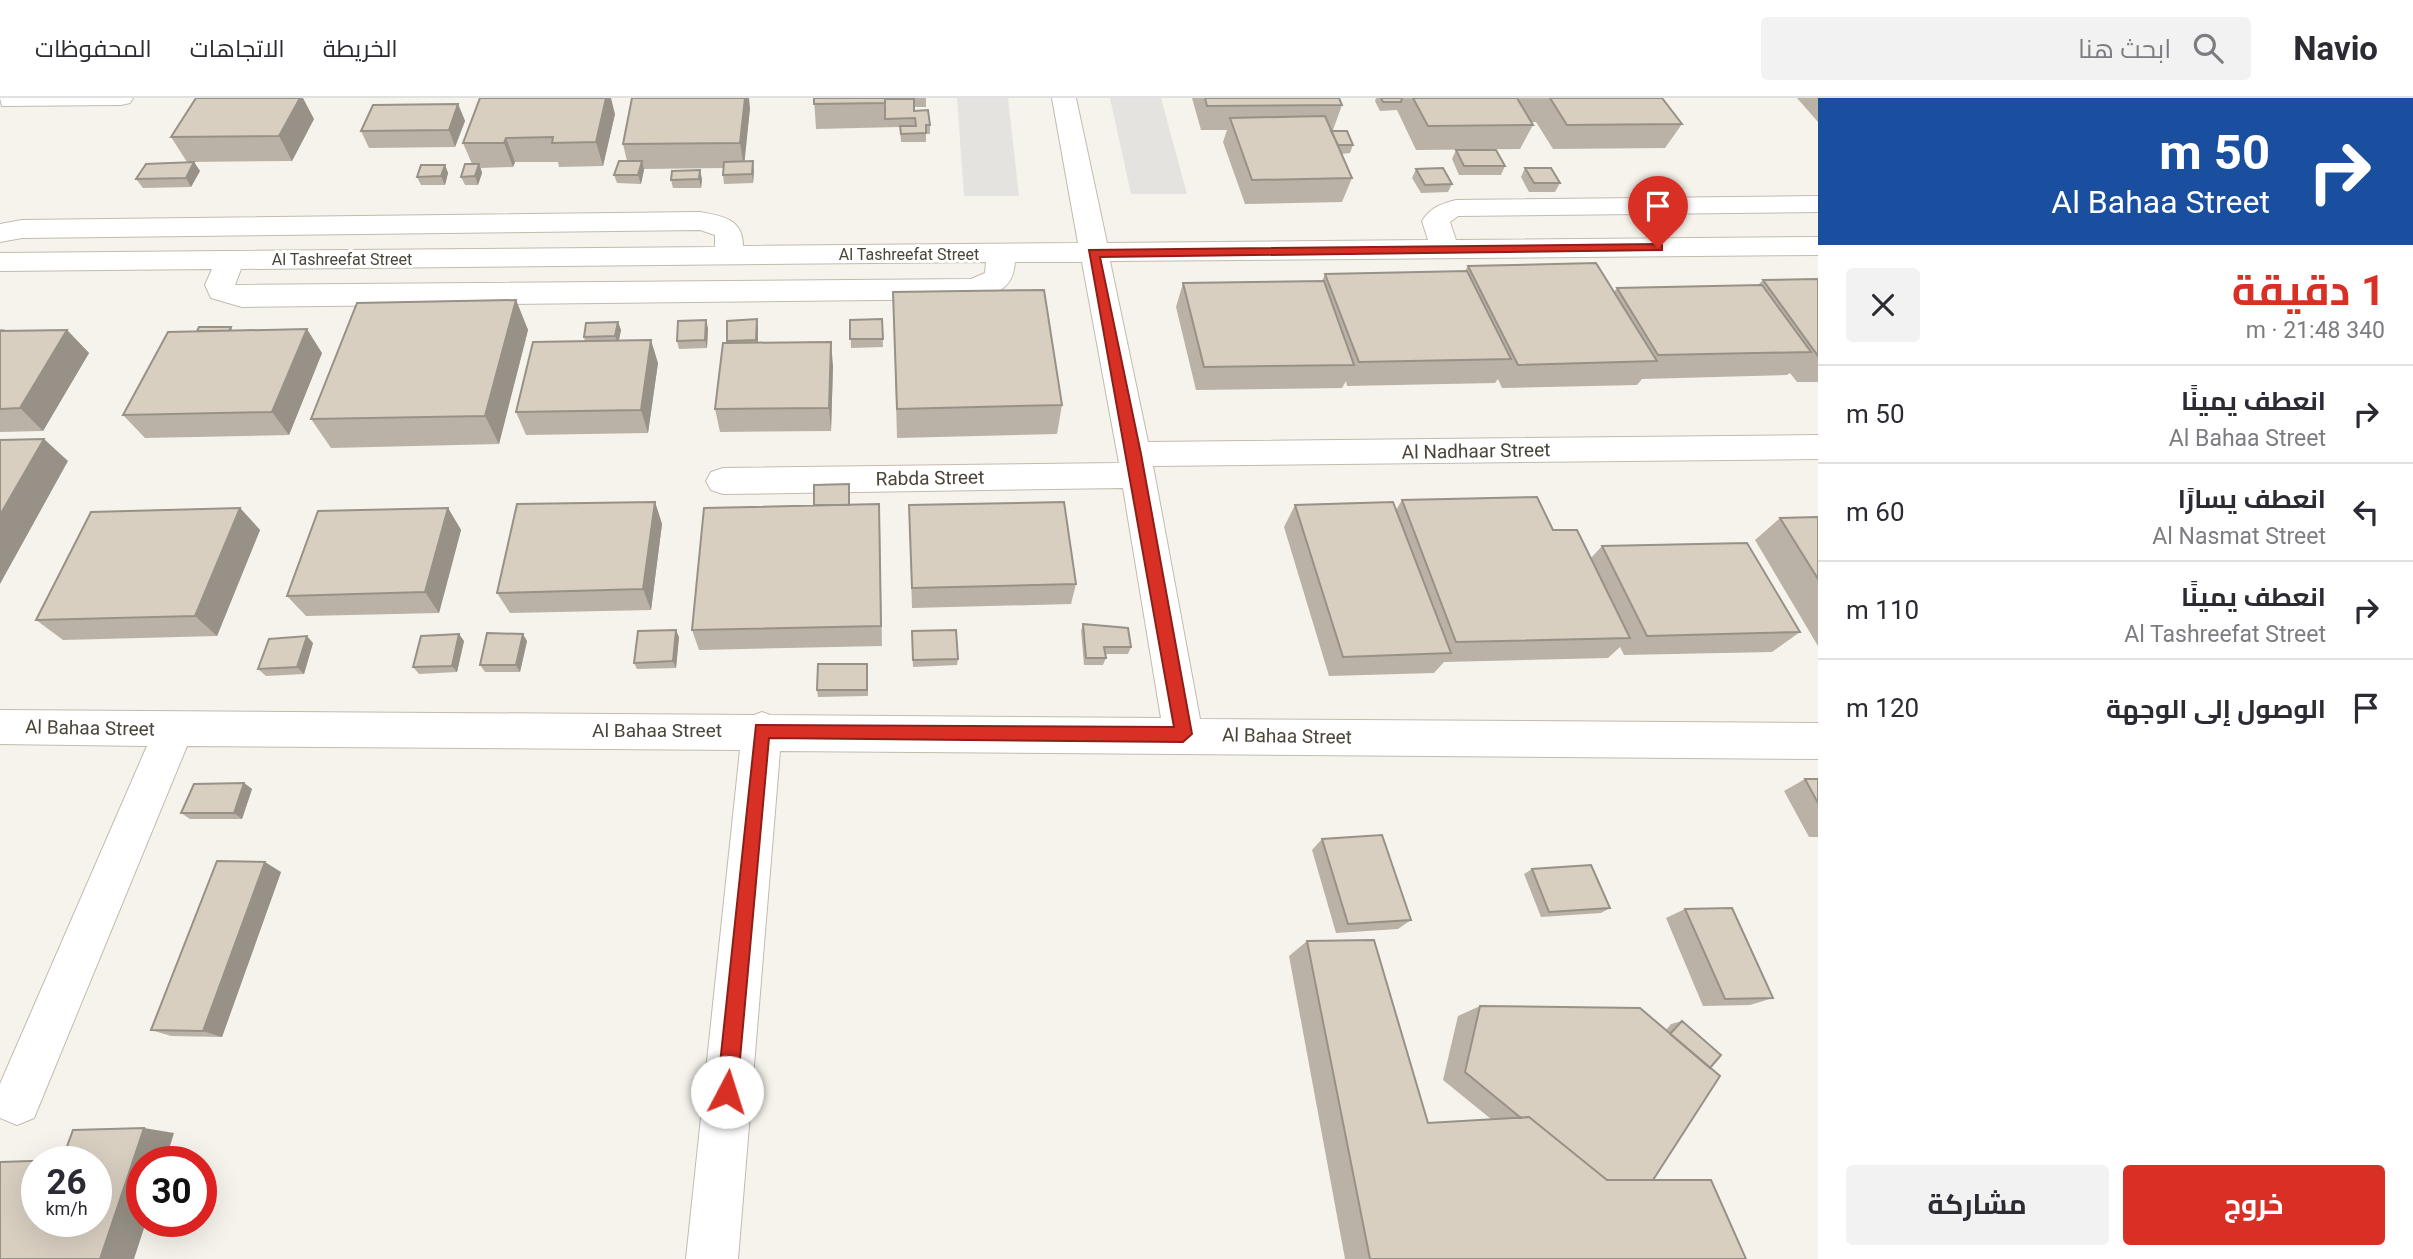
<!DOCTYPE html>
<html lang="ar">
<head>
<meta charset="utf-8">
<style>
  :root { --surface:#fff; --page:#f2f2f3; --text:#2b2b33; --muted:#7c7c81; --line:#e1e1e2; --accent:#d93025 }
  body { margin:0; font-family:Roboto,Cairo,sans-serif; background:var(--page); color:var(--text); direction:rtl; height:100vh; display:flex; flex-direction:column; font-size:26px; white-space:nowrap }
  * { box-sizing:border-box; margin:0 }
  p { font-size:23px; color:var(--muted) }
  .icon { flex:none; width:38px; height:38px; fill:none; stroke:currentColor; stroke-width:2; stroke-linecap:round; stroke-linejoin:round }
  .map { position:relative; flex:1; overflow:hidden; direction:ltr }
  .panel { display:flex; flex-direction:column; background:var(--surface); width:595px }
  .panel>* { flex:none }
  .top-card { background:#1a4fa0; color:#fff; overflow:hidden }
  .speed { position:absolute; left:21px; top:1048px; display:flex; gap:14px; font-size:35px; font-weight:700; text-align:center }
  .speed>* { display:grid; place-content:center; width:91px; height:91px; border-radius:50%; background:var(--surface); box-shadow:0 7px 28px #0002; line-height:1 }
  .speed small { font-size:18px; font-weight:400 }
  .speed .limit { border:10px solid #d22; background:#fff; color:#111 }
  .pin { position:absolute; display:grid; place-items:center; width:60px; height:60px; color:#fff; margin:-72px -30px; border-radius:50% 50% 50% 0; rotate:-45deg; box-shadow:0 0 7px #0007 }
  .pin .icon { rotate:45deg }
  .me { position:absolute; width:77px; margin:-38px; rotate:5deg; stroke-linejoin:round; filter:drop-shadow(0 0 5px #0008) }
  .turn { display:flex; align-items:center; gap:24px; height:147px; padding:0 28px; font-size:32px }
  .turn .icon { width:91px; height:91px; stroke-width:2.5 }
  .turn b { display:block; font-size:49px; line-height:60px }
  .round { display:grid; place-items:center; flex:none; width:74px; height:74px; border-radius:7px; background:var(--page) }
  .summary { display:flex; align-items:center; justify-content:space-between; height:119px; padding:0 28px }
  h1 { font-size:42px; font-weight:700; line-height:52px; color:var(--accent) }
  .cta { display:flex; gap:14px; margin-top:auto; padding:14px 28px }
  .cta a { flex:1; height:80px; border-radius:7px; background:var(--accent); color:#fff; font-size:28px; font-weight:700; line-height:80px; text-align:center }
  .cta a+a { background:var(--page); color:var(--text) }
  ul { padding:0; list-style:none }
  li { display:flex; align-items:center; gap:21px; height:98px; padding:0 28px; border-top:2px solid var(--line) }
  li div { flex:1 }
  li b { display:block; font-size:26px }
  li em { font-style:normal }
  header { display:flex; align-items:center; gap:42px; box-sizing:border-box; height:98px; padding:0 35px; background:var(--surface); border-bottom:2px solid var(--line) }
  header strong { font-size:33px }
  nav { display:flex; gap:38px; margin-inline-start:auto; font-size:24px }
  .search { width:490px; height:63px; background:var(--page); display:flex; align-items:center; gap:18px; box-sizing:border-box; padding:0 24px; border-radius:7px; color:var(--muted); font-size:26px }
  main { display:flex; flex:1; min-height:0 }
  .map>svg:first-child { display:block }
  .parking { fill:#e5e3e0 }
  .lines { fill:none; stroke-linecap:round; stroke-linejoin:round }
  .minor-casing { stroke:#c2bbae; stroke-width:2 }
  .minor { fill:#fff; fill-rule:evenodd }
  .wall { fill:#bab2a6 }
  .shaded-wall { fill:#979187 }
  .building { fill:#d8cfc1; stroke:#979187; stroke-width:2; fill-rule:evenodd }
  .route { fill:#d93025; stroke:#8d1f18; stroke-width:2 }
  .labels { text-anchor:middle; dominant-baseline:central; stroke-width:6; stroke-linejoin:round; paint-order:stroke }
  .far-street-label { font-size:16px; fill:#4b4439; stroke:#fff }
  .street-label { font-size:19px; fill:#4b4439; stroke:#fff }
</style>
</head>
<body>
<header>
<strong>Navio</strong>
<div class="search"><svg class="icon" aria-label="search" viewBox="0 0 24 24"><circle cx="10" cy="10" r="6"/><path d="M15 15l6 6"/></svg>ابحث هنا</div>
<nav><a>الخريطة</a><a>الاتجاهات</a><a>المحفوظات</a></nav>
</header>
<main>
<section class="panel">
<div class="top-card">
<div class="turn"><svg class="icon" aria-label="right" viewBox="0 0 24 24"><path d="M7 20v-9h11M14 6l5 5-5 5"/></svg><div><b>50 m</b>Al Bahaa Street</div></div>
</div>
<div class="summary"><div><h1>1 دقيقة</h1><p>340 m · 21:48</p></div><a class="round"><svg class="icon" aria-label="close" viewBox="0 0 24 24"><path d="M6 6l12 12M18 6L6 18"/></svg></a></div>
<ul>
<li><svg class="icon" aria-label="right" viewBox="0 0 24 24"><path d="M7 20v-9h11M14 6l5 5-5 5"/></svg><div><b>انعطف يمينًا</b><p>Al Bahaa Street</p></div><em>50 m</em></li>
<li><svg class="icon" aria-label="left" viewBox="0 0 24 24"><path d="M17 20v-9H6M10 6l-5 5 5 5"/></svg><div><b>انعطف يسارًا</b><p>Al Nasmat Street</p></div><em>60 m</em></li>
<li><svg class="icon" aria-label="right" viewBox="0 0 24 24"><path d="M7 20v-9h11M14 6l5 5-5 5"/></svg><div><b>انعطف يمينًا</b><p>Al Tashreefat Street</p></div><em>110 m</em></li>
<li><svg class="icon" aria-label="arrive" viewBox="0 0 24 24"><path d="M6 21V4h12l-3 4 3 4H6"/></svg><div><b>الوصول إلى الوجهة</b></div><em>120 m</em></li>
</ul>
<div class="cta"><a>خروج</a><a>مشاركة</a></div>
</section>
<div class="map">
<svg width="1818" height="1161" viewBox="0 0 1818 1161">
  <rect width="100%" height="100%" fill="#f6f3ec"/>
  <!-- parking -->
  <path class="parking" d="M957,0H1008L1019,98H964Z
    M1110,0H1161L1187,96H1131Z"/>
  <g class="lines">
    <defs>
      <path id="minor" d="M0,0H133L130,5L121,7L2,8Z
        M1052,0H1076L1107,145L1428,142L1422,123C1431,109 1441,106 1456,102L1818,98V114L1458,118L1450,124L1456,142L1818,139V157L1110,163L1148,344L1818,337V361L1153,368L1200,621L1818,625V661L780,653L738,1161H686L740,652L187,648L34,1020L17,1027L0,1020V986L147,648L0,646V612L754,617L762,614L770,617L1161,620L1123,390L723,396L711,392L706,383L711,374L723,370L1119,365L1082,164H1015C1013,192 996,196 971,201L242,209L211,200L205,187L212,171L0,173V155L715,149V137L700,132L22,140L0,144V126L22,122L700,114C723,118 743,121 743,148L1078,145ZM986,164L985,175L971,181L235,187L241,171Z"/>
    </defs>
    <!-- minor casing -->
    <use href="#minor" class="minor-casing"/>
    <!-- minor -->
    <use href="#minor" class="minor"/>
  </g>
  <!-- wall -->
  <path class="wall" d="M814,0H926V9H914V13L930,27V36H926V44H901L900,29L816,31Z
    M1192,0H1339L1342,7L1333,32H1331V33L1353,47L1350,55L1341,56L1352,80L1342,104L1245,106L1223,44L1227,32H1201Z
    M1376,0H1662L1682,26L1665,50L1553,51L1536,24H1532L1533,27L1520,51L1416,52L1397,12L1380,13L1375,3Z
    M1797,0H1818V24Z
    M458,6L465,23L455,49L369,50L361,33Z
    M750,10L744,63L754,72L753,85L724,86L723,77L724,70L644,71L641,86L617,85L614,77L627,63L623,46Z
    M615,16L603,68L559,69L558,64H515L513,69L481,70L482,75L478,87H465L461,79L472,66L463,45Z
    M314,21L292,63L187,64L171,39Z
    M1456,52L1505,68L1501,77H1459L1452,61Z
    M194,64L200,73L191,89L143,90L136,81Z
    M445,67L448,75L445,87H421L417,79Z
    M1525,70L1560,85L1555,94H1529L1521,79Z
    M1416,71L1452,86L1448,94L1421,95L1412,80Z
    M702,81L701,90H673L671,82Z
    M1468,168L1614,194L1617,190L1758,187L1763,182L1818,181V284H1797L1790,275L1787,277L1642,281L1637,287L1502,290L1498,281L1495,285L1347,288L1346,283L1342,290L1196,292L1176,209L1183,185L1322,183L1325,176L1465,173Z
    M893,194L1062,307L1057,336L897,340Z
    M516,202L528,232L499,346L331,350L311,321Z
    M882,221L883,249L851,250L850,222Z
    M618,224L621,232L619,242L658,265L648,335L526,337L516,314L585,243L584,239Z
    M231,229L233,233L322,255L289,337L145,340L123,317Z
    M708,230L707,250L679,251L677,243Z
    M758,230V245L833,268L831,333L720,334L715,311L727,243Z
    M0,231H4L6,233L67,232L89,255L43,333L0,334Z
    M1402,402L1553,432L1591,460L1602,448L1800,534L1772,554L1624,557L1620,549L1608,560L1444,564L1434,575L1329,578L1284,429L1295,407L1396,412Z
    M655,404L662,426L651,512L510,515L497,495Z
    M850,407L880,428L882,548L699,552L692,532Z
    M909,407L1076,486L1071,506L912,510Z
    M240,410L260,432L217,538L63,542L36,522Z
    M448,410L461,432L439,515L306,518L287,498Z
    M1818,419V548L1755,442L1780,420Z
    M1083,526L1131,549L1128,556H1105L1106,560L1103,567H1084L1081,533Z
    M912,533L958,561L957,567L913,569Z
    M679,539L676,570L637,571L634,565Z
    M464,543L457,574L419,576L413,569Z
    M527,543L520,574H485L480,567Z
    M313,545L304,576L266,578L258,571Z
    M868,573V598L818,599L817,592Z
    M1805,681H1818V739H1809L1784,693Z
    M244,685L252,691L242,721H190L181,715Z
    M1322,741L1411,822L1398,831L1336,835L1312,752Z
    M1532,771L1610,810L1601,815L1541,819L1524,776Z
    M281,774L222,939L171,938L151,932Z
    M1685,811L1773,900L1750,907L1703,908L1666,820Z
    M1307,843L1428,1025L1491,1021L1443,982L1458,918L1480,908L1666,932L1671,926L1682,923L1710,970L1653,1082L1746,1161H1345L1289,858Z"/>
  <!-- shaded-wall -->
  <path class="shaded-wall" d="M300,0H303L314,21L292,63L279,38Z
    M606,0H611L615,16L603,68L596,44Z
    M745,0H749L750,10L744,69L740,45Z
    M458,6L465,23L455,49L449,32Z
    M506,40L515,64L513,69L504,45Z
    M642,63L644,72L641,86L638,77Z
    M753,63L754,72L753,85L752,76Z
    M194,64L200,73L191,89L186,80Z
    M479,66L482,75L478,87L475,78Z
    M445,67L448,75L445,87L441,78Z
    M700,72L702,81L701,90L699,81Z
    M516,202L528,232L499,346L485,318Z
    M757,221L758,230V250L756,242Z
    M706,222L708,230L707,250L705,242Z
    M618,224L621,232L618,246L615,238Z
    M307,231L322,255L289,337L272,314Z
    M67,232L89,255L43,333L20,310Z
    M651,242L658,265L648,335L641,312Z
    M831,244L833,268L831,333L829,310Z
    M44,341L68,363L0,486V417Z
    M655,404L662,426L651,512L643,491Z
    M240,410L260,432L217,538L195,518Z
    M448,410L461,432L439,515L425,494Z
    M676,532L679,539L676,570L673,563Z
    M459,536L464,543L457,574L452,568Z
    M523,536L527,543L520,574L516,567Z
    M307,538L313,545L304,576L297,569Z
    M244,685L252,691L242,721L234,715Z
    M265,764L281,774L222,939L203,933Z
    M144,1030L174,1035L165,1064H142V1124H146L134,1161H100Z"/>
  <!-- building -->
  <path class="building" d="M196,0H300L279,38L171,39Z
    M480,0H606L596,44L552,45L553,39L506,40L504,45H463Z
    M632,0H745L740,45L623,46Z
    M814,0H885V5L814,6Z
    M1205,0H1339L1342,7L1207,8Z
    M1381,0H1402L1401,4H1383Z
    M1413,0H1517L1533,27L1428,28Z
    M1550,0H1662L1682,26L1567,27Z
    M885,1H914V13L928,12L930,27H926V35L901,36L900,28H916L915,20L885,21Z
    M458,6L449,32L361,33L373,7Z
    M1325,18L1352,80L1252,82L1230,20Z
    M1331,33H1347L1353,47H1338Z
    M1456,52H1496L1505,68H1464Z
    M619,63H642L638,77H614Z
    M753,63L752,76L723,77L724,64Z
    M194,64L186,80L136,81L146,66Z
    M465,66H479L475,78L461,79Z
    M421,67H445L441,78L417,79Z
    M1443,70L1452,86L1425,87L1416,71Z
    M1525,70H1551L1560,85H1534Z
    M700,72L699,81L671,82L672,73Z
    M1596,165L1657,263L1518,267L1468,168Z
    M1467,173L1511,261L1359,264L1325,176Z
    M1818,181V258L1763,182Z
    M1324,183L1354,267L1204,269L1183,185Z
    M1762,187L1811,254L1658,257L1617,190Z
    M1044,192L1062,307L897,311L893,194Z
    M516,202L485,318L311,321L357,205Z
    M757,221L756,242L727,243V223Z
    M882,221L883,241H850V222Z
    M706,222L705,242L677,243L678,223Z
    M618,224L615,238L584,239L586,225Z
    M199,229H231L229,233H197Z
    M307,231L272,314L123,317L168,234Z
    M67,232L20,310L0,311V233Z
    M651,242L641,312L516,314L533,244Z
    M831,244L829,310L715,311L723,245Z
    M44,341L0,417V342Z
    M849,386V407H814V387Z
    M1537,399L1553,432H1577L1630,540L1456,544L1402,402Z
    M655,404L643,491L497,495L517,406Z
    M1064,404L1076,486L912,490L909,407Z
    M1393,404L1451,555L1343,559L1295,407Z
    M879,406L881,528L692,532L704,410Z
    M240,410L195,518L36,522L91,414Z
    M448,410L425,494L287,498L318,413Z
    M1818,419V481L1780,420Z
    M1747,445L1800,534L1647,538L1602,448Z
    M1083,526L1128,530L1131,549H1104L1106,560H1086Z
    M676,532L673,563L634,565L638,533Z
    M956,532L958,561L913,562L912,533Z
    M487,535L523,536L516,567H480Z
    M459,536L452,568L413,569L421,538Z
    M307,538L297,569L258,571L269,541Z
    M818,566H867V592H817Z
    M1805,681H1818V705Z
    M244,685L234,715H181L194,686Z
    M1382,737L1411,822L1348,826L1322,741Z
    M217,763L265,764L203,933L151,932Z
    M1591,767L1610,810L1549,814L1532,771Z
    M1732,810L1773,900L1725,901L1685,811Z
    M1374,842L1428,1025L1529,1019L1607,1082H1711L1746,1161H1370L1307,843Z
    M1480,908L1640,910L1720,978L1653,1082H1607L1529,1019L1521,1020L1465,974Z
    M1682,923L1721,957L1710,970L1670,936Z
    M144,1030L100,1161H0V1064L62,1062L73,1032ZM37,1064H96V1124H37Z"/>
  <!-- route -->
  <path class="route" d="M1658,146L1662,147V152L1100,159L1141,356L1192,636L1183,644L769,640L737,994L734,1001L727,1004L720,1001L717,994L756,627L1174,629L1089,152Z"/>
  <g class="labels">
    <!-- far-street labels -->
    <g class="far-street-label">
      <text x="909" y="156">Al Tashreefat Street</text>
      <text x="342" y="161">Al Tashreefat Street</text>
    </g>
    <!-- street labels -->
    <g class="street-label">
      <text transform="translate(1476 353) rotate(-1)">Al Nadhaar Street</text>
      <text transform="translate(930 380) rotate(-1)">Rabda Street</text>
      <text transform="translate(90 630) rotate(1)">Al Bahaa Street</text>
      <text x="657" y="632">Al Bahaa Street</text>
      <text transform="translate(1287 638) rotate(1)">Al Bahaa Street</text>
    </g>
  </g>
</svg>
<div class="speed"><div>26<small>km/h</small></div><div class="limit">30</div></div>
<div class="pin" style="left:1658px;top:150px;background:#d93025"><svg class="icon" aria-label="arrive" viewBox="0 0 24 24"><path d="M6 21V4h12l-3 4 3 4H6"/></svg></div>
<svg class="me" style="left:727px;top:994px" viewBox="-20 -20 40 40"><circle r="19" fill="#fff"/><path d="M0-13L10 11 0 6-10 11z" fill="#d93025"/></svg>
</div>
</main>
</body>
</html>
